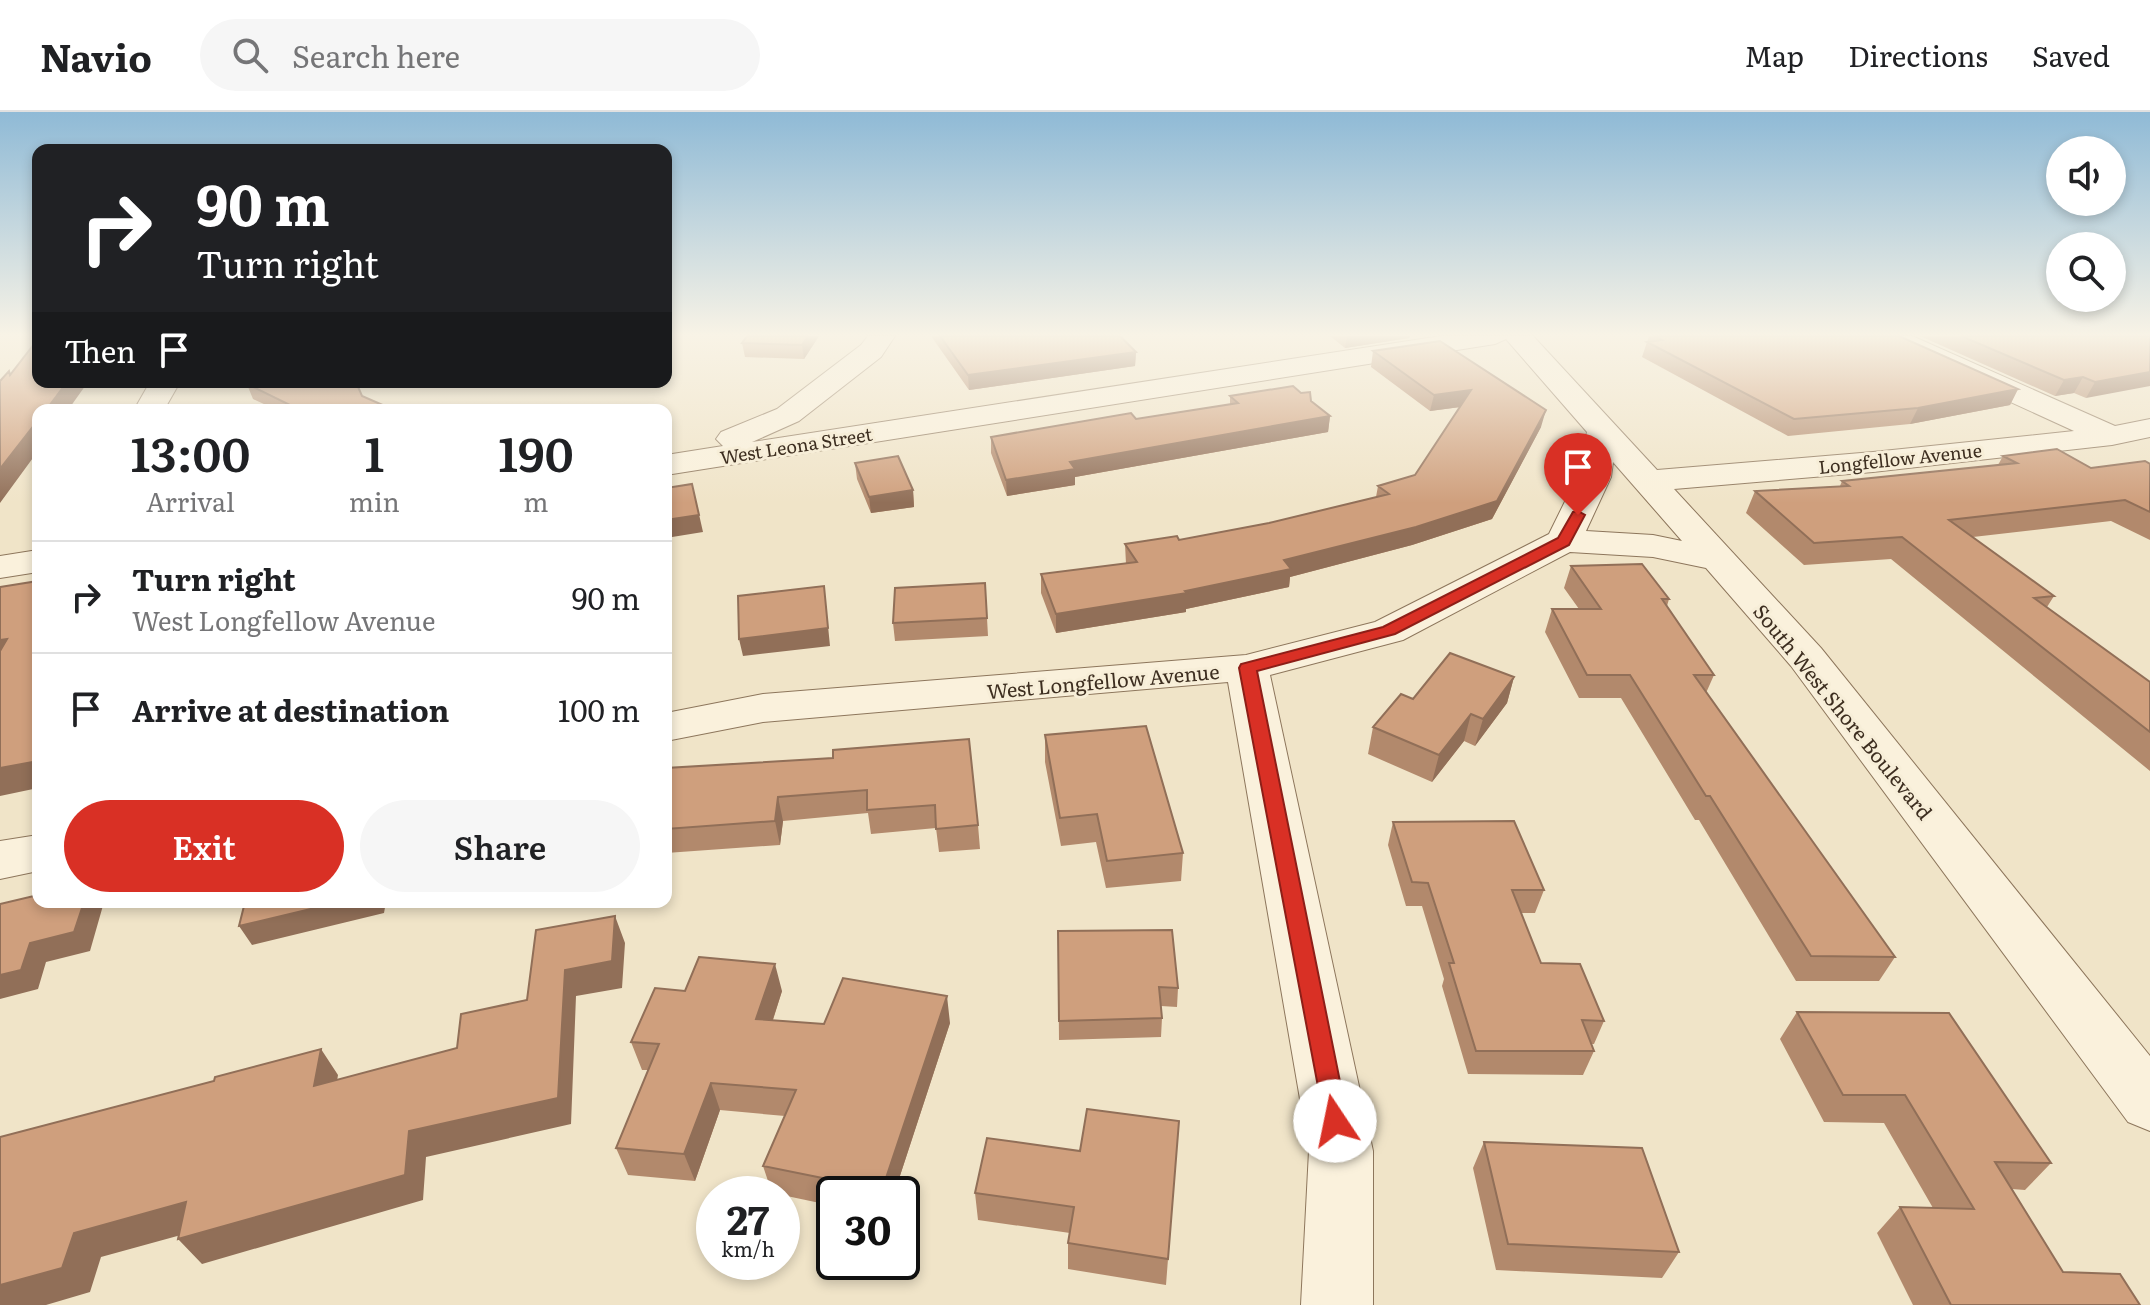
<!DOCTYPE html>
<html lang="en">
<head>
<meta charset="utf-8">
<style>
  :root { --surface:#fff; --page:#f6f6f6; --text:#202124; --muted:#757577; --line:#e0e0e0; --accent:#d93025 }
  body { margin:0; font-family:Literata,serif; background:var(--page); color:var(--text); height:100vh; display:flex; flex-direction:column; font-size:30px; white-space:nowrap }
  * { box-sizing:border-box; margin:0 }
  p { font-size:26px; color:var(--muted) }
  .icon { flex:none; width:44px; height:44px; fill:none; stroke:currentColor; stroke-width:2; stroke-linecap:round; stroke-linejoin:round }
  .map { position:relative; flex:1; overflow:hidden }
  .drawer { position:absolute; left:32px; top:292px; width:640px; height:504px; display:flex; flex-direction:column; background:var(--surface); border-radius:16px; box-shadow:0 4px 12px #0003 }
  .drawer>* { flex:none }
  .hud { position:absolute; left:32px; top:32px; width:640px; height:244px; border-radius:16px; box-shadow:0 4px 12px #0003; background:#202124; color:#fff; overflow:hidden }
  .tools { position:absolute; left:2046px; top:24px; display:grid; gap:16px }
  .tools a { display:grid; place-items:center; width:80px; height:80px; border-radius:50%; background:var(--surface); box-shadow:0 4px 12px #0003; font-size:40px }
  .speed { position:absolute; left:696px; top:1064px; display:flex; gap:16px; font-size:40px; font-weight:700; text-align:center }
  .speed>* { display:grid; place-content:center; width:104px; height:104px; border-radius:50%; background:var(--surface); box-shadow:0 4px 12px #0003; line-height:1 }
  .speed small { font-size:20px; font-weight:400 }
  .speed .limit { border:4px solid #111; border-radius:12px; background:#fff; color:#111 }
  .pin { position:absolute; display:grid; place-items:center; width:68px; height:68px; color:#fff; margin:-82px -34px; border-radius:50% 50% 50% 0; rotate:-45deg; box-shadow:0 0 8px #0007 }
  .pin .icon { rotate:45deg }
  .me { position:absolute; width:88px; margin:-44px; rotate:349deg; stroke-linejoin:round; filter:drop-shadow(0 0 6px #0008) }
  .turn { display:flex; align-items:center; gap:28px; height:168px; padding:0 32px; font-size:36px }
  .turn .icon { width:104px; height:104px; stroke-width:2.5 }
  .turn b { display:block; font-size:56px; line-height:68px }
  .then { display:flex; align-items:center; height:76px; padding:0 32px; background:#0003; gap:16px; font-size:30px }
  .eta { display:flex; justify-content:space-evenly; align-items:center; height:136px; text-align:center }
  .eta b { font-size:48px; font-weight:600; line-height:56px }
  .primary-button { display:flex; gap:16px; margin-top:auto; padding:16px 32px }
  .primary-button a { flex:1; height:92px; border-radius:48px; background:var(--accent); color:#fff; font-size:32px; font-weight:600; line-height:92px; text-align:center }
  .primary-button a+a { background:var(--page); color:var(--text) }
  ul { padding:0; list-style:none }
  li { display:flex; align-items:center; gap:24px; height:112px; padding:0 32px; border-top:2px solid var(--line) }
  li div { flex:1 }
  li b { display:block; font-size:30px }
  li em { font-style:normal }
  header { display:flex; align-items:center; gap:48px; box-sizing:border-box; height:112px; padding:0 40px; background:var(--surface); border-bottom:2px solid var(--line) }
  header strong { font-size:38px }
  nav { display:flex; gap:44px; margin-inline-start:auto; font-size:28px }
  .search { width:560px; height:72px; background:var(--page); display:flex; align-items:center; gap:20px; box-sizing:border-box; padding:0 28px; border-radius:44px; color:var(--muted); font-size:30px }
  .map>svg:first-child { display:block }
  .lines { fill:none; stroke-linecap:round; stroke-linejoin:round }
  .minor-casing { stroke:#8d765c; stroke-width:2 }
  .minor { fill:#faf1dc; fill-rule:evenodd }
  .wall { fill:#b2896c }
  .shaded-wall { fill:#916f58 }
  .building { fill:#cf9f7d; stroke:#916f58; stroke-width:2 }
  .route { fill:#d93025; stroke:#8d1f18; stroke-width:2 }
  .labels { text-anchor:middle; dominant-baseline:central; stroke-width:6; stroke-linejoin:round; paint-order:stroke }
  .far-street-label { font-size:18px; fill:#3d2e20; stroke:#f7eed8 }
  .street-label { font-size:20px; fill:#3d2e20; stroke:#f7eed8 }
</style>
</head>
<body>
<header>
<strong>Navio</strong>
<div class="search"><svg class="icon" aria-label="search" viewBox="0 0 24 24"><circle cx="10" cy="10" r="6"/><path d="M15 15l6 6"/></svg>Search here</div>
<nav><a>Map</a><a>Directions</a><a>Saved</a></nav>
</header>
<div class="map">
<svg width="2150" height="1193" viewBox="0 0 2150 1193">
  <rect width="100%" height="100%" fill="#f0e4c8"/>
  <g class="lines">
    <defs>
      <path id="minor" d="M868,224H895L881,245L799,309L752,330L1441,224H1533L1657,358L1873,340L2074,319L1879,230L1876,224H1912L2115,314L2150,307V325L2112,333L1873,360L1674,377L1821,536L2150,944V1019L2128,1010L1791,554L1706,456L1653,445L1570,440L1403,528L1270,563L1373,1039V1193H1301L1309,1039L1228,570L763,610L666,629V601L763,582L1246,543L1375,510L1549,422L1577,365L1587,320L1506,227L1495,232L666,363V343L723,334L716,327L721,320L777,297L861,233ZM1613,350L1682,429L1653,423L1586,419L1611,365Z
        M150,270H180L164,298H134Z
        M38,438V460L0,466V444Z
        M38,723V759L0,767V729Z"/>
    </defs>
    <!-- minor casing -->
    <use href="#minor" class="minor-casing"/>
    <!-- minor -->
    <use href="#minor" class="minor"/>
  </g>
  <!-- wall -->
  <path class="wall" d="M747,224H819L804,247L745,245L742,231Z
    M931,224H1120L1136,240L1135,254L969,278Z
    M1330,224H1410L1409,226L1345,236Z
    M1649,224H1899L2018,277L2010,293L1910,312L1788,324L1642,245Z
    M1920,224H2150L2086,286L2074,281L2055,284Z
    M1373,239L1541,315L1492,407L1412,433L1290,465L1289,475L1186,497V500L1056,521L1041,481V462L1126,452L1125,432L1179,428L1269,411L1376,385L1378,374L1415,363L1460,295L1430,299L1371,255Z
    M246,270L362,284L394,298H277L253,287Z
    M1230,284L1311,289L1330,304L1328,320L1075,365V373L1007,384L991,341V325L1136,307L1230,292Z
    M2003,344L2091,356L2150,352V428L2111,409L1973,425L2054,484L2047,495L2150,570V659L1891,447L1804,453L1746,401L1755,379L1840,374L1842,369L1998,353Z
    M855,351L913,378L914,395L871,401L857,367Z
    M1571,454L1669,487L1667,494L1714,563L1706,581L1895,845L1879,869H1796L1699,708H1695L1621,586H1579L1545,520L1552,497H1579L1564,476Z
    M987,506L988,524L895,529L893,511Z
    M1514,565L1507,591L1475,634L1464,629L1432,670L1368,642L1373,615L1413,587Z
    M1045,623L1183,741L1181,769L1106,776L1096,730L1061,734L1045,650Z
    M833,646L978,713L980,737L939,740L936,716L871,722L868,701L783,709L780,733L666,741V656Z
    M1393,710L1544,778L1535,801H1521L1541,851L1604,909L1594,932H1591L1594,939L1583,963L1468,962L1442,874L1444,867L1422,794H1406L1388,733Z
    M1058,819L1178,876L1177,895L1161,894L1162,906L1161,925L1059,928Z
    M685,879H782L773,908L824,912L950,911L894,1082H834V1094L782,1083V1082L772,1081L763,1054L785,1004L720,998L695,1069L628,1063L616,1036L648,958H642L631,930Z
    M1797,900L2051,1051L2025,1078L2012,1077L2063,1160L2140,1193H1913L1877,1121L1900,1095L1933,1096L1884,1011L1824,1010L1780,927Z
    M987,1026L1168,1147L1166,1173L1068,1157V1131L1070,1121L978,1108L975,1081Z
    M1484,1030L1679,1140L1662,1166L1496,1158L1473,1056Z"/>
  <!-- shaded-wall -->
  <path class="shaded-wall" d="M808,224H819L804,247L802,233Z
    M1347,224H1410L1409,226L1345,236Z
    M1136,240L1135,254L969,278L968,263Z
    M2150,260V274L2086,286L2095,270Z
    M2083,265L2074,281L2055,284L2064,268Z
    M67,270H88L68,298H46Z
    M2018,277L2010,293L1910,312L1918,296Z
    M1471,278L1468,294L1430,299L1434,283Z
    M1546,298L1541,315L1492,407L1412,433L1290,465L1289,475L1186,497V500L1056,521V502L1185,479L1284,448Z
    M1330,304L1328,320L1075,365V373L1007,384L1006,368L1070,350Z
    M38,308V339L0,391V357Z
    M913,378L914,395L871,401L869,385Z
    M696,389L703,420L666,426V408Z
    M824,474L830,534L743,544L739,527Z
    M7,527L0,554V528Z
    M1514,565L1507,591L1475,634L1483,607Z
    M1471,602L1464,629L1432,670L1439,643Z
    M38,649V676L0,684V656Z
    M778,685L783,709L780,733L775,709Z
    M84,790H104L90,839L46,850L38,877L0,887V863L30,831Z
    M340,790H386L384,801L252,833L239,814Z
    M615,804L625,831L622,876L576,884L571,1012L426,1045L423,1088L202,1152L178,1127L409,1019Z
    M775,852L782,879L764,935L756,907Z
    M947,884L950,911L894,1082H883L882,1078Z
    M321,937L338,963L332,1000L314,974Z
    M711,971L720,998L695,1069L684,1042Z
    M186,1090L210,1115L101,1145L90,1180L46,1193H0V1173L74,1121Z"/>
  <!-- building -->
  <path class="building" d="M747,224H808L802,233L742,231Z
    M940,224H1120L1136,240L968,263Z
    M1655,224H1899L2018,277L1918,296L1794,307L1647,230L1662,228Z
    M1961,224H2150V260L2095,270L2083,265L2064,268Z
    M38,227V270H67L46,298H38V308L0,357V269L9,259L10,263Z
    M1440,229L1546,298L1497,389L1416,415L1284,448L1291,457L1185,479L1187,481L1056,502L1041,462L1137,450L1125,432L1177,424L1179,428L1269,411L1389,382L1378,374L1415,363L1471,278L1434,283L1373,239Z
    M246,270H356L362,284L394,298H300L247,272Z
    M1293,274L1301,281L1310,280L1311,289L1330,304L1070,350L1075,357L1006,368L991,325L1131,301L1136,307L1238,291L1230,284Z
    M2057,337L2091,356L2145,349L2150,352V400L2125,388L1949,408L2054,484L2034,486L2150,570V620L1902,425L1814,431L1755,379L1849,374L1842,369L2017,351L2003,344Z
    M898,344L913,378L869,385L855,351Z
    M692,372L699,403L666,408V376Z
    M1642,452L1669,487H1662L1714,563H1694L1895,845L1811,844L1710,684H1706L1630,563H1587L1552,497H1601L1571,454Z
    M38,469V649L0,656V539L7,527L0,528V475Z
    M985,471L987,506L893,511L895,476Z
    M824,474L828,516L739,527L738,484Z
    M1450,541L1514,565L1483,607L1471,602L1439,643L1373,615L1401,582L1413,587Z
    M1146,614L1183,741L1107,749L1097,702L1060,706L1045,623Z
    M969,627L978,713L936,717L935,693L867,698V678L778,685L775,709L666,717V656L833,646V638Z
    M1514,709L1544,778H1512L1541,851L1580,852L1604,909L1582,908L1594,939H1476L1449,851H1454L1428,771L1412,770L1393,710Z
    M38,783V790H84L74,820L30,831L21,858L0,863V792Z
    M245,790H340L239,814Z
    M615,804L612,849L565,858L558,986L409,1019L405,1063L178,1127L186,1090L74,1121L62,1156L0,1173V1025L214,969L215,965L321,937L314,974L457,936L461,902L527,888L536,818Z
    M1172,818L1178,876L1159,875L1162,906L1059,909L1058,819Z
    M699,845L775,852L756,907L824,912L843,866L947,884L882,1078L763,1054L796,978L711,971L684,1042L616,1036L659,932L631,930L655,876L685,879Z
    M1797,900L1949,901L2051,1051L1995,1050L2063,1160L2120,1162L2140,1193H1951L1900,1095L1974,1097L1905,983H1843Z
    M1087,997L1179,1009L1168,1147L1068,1131L1074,1095L975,1081L987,1026L1080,1039Z
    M1484,1030L1642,1036L1679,1140L1508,1132Z"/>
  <!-- sky -->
  <linearGradient id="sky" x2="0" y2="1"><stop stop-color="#8fbad6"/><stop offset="0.57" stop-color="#f8f3e6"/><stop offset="1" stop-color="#f8f3e6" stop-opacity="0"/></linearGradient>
  <rect width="2150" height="391" fill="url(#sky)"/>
  <!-- route -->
  <path class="route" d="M1578,399L1585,403L1569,433L1395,522L1257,559L1348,1009L1344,1017L1335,1021L1326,1017L1239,556L1241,552L1383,515L1558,426L1573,400Z"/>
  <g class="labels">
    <!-- far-street labels -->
    <g class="far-street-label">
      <text transform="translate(796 333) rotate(-9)">West Leona Street</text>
      <text transform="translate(1900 346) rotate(-6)">Longfellow Avenue</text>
    </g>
    <!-- street labels -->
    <g class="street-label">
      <text transform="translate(1103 568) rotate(-5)">West Longfellow Avenue</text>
      <text transform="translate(1844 599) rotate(51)">South West Shore Boulevard</text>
    </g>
  </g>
</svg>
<div class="tools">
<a><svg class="icon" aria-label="sound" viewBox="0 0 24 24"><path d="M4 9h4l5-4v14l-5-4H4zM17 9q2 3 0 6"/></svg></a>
<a><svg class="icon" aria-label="search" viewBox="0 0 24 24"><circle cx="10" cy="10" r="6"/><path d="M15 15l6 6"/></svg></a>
</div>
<div class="speed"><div>27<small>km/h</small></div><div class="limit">30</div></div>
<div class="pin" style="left:1578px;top:403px;background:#d93025"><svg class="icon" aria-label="arrive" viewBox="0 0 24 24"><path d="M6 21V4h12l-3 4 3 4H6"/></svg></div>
<svg class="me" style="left:1335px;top:1009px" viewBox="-20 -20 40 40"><circle r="19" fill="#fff"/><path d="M0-13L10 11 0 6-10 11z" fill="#d93025"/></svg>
<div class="hud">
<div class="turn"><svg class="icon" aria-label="right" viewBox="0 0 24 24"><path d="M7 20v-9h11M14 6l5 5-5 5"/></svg><div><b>90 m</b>Turn right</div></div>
<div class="then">Then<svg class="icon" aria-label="arrive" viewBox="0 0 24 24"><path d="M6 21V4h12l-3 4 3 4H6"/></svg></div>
</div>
<section class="drawer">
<div class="eta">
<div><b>13:00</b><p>Arrival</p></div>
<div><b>1</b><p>min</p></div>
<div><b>190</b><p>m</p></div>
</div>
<ul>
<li><svg class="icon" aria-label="right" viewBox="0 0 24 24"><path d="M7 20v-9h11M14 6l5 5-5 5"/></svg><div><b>Turn right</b><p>West Longfellow Avenue</p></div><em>90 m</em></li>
<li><svg class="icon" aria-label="arrive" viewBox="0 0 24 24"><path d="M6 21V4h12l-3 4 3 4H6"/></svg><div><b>Arrive at destination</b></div><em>100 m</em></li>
</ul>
<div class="primary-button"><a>Exit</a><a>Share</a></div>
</section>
</div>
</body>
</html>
